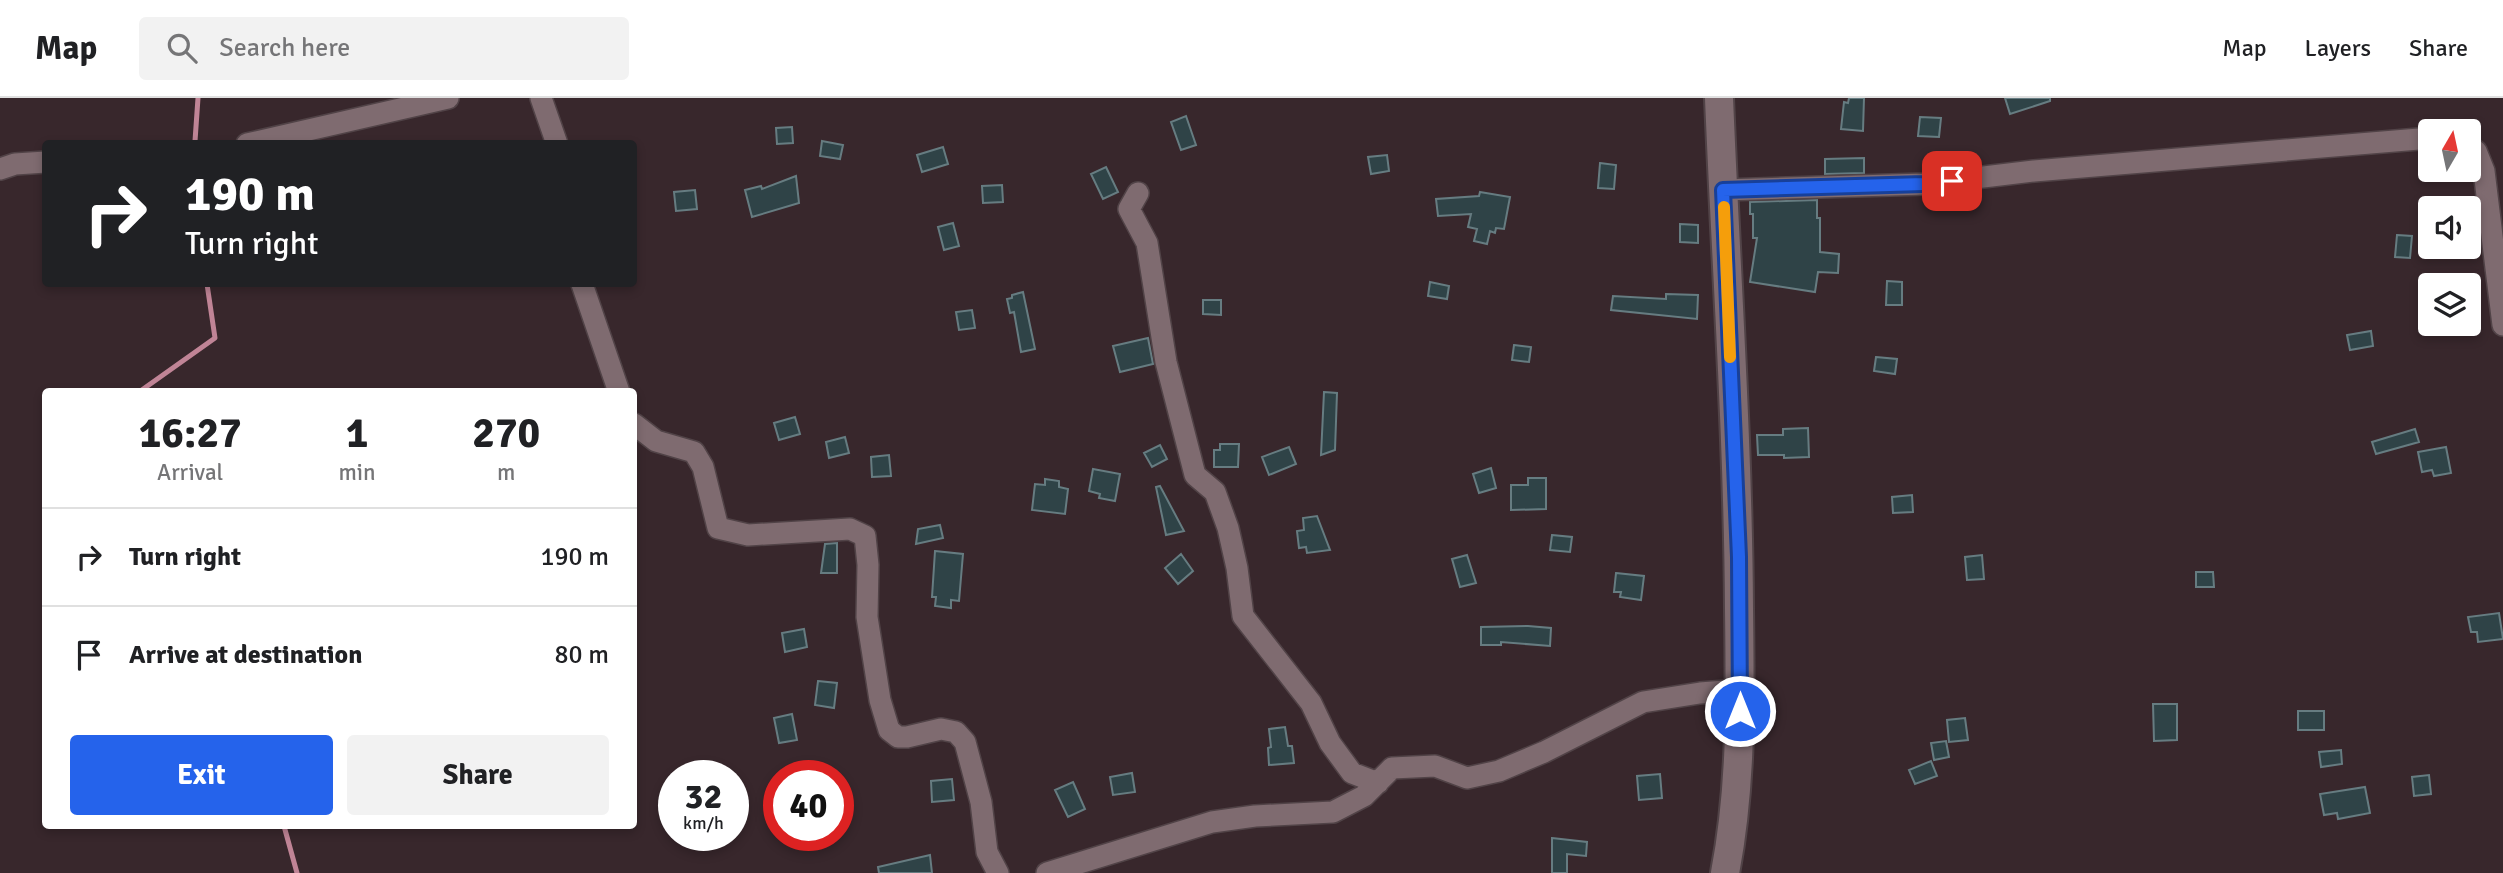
<!DOCTYPE html>
<html lang="en">
<head>
<meta charset="utf-8">
<style>
  :root { --surface:#fff; --page:#f2f2f2; --text:#202124; --muted:#757577; --line:#e0e0e0; --accent:#2563eb }
  body { margin:0; font-family:Signika,sans-serif; background:var(--page); color:var(--text); height:100vh; display:flex; flex-direction:column; font-size:26px; white-space:nowrap }
  * { box-sizing:border-box; margin:0 }
  p { font-size:23px; color:var(--muted) }
  .icon { flex:none; width:38px; height:38px; fill:none; stroke:currentColor; stroke-width:2; stroke-linecap:round; stroke-linejoin:round }
  .map { position:relative; flex:1; overflow:hidden }
  .sheet { position:absolute; left:42px; top:290px; width:595px; height:441px; display:flex; flex-direction:column; background:var(--surface); border-radius:7px; box-shadow:0 4px 10px #0003 }
  .sheet>* { flex:none }
  .banner { position:absolute; left:42px; top:42px; width:595px; height:147px; border-radius:7px; box-shadow:0 4px 10px #0003; background:#202124; color:#fff; overflow:hidden }
  .needle { width:46px; rotate:9deg }
  .fabs { position:absolute; left:2418px; top:21px; display:grid; gap:14px }
  .fabs a { display:grid; place-items:center; width:63px; height:63px; border-radius:7px; background:var(--surface); box-shadow:0 4px 10px #0003; font-size:35px }
  .speed { position:absolute; left:658px; top:662px; display:flex; gap:14px; font-size:35px; font-weight:700; text-align:center }
  .speed>* { display:grid; place-content:center; width:91px; height:91px; border-radius:50%; background:var(--surface); box-shadow:0 4px 10px #0003; line-height:1 }
  .speed small { font-size:18px; font-weight:400 }
  .speed .limit { border:10px solid #d22; background:#fff; color:#111 }
  .pin { position:absolute; display:grid; place-items:center; width:60px; height:60px; color:#fff; margin:-30px; border-radius:14px; box-shadow:0 4px 10px #0006 }
  .me { position:absolute; width:77px; margin:-38px; rotate:0deg; stroke-linejoin:round; filter:drop-shadow(0 0 5px #0008) }
  .turn { display:flex; align-items:center; gap:24px; height:147px; padding:0 28px; font-size:32px }
  .turn .icon { width:91px; height:91px; stroke-width:2.5 }
  .turn b { display:block; font-size:49px; line-height:60px }
  .eta { display:flex; justify-content:space-evenly; align-items:center; height:119px; text-align:center }
  .eta b { font-size:42px; font-weight:800; line-height:49px }
  .primary-button { display:flex; gap:14px; margin-top:auto; padding:14px 28px }
  .primary-button a { flex:1; height:80px; border-radius:7px; background:var(--accent); color:#fff; font-size:28px; font-weight:800; line-height:80px; text-align:center }
  .primary-button a+a { background:var(--page); color:var(--text) }
  ul { padding:0; list-style:none }
  li { display:flex; align-items:center; gap:21px; height:98px; padding:0 28px; border-top:2px solid var(--line) }
  li div { flex:1 }
  li b { display:block; font-size:26px }
  li em { font-style:normal }
  header { display:flex; align-items:center; gap:42px; box-sizing:border-box; height:98px; padding:0 35px; background:var(--surface); border-bottom:2px solid var(--line) }
  header strong { font-size:33px }
  nav { display:flex; gap:38px; margin-inline-start:auto; font-size:24px }
  .search { width:490px; height:63px; background:var(--page); display:flex; align-items:center; gap:18px; box-sizing:border-box; padding:0 24px; border-radius:7px; color:var(--muted); font-size:26px }
  .map>svg:first-child { display:block }
  .lines { fill:none; stroke-linecap:round; stroke-linejoin:round }
  .stream { stroke:#c08496; stroke-width:5 }
  .building { fill:#2f4347; stroke:#667c81; stroke-width:2 }
  .street-casing { stroke:#514347; stroke-width:24 }
  .secondary-casing { stroke:#514347; stroke-width:32 }
  .street { stroke:#7f6b70; stroke-width:21 }
  .secondary { stroke:#7f6b70; stroke-width:28 }
  .route-casing { stroke:#184099; stroke-width:18 }
  .route { stroke:#2563eb; stroke-width:12 }
  .slow { stroke:#f59e0b; stroke-width:12 }
</style>
</head>
<body>
<header>
<strong>Map</strong>
<div class="search"><svg class="icon" aria-label="search" viewBox="0 0 24 24"><circle cx="10" cy="10" r="6"/><path d="M15 15l6 6"/></svg>Search here</div>
<nav><a>Map</a><a>Layers</a><a>Share</a></nav>
</header>
<div class="map">
<svg width="2503" height="775" viewBox="0 0 2503 775">
  <rect width="100%" height="100%" fill="#38272c"/>
  <g class="lines">
    <!-- stream -->
    <path class="stream" d="M195,43L198,0
      M139,294L215,240L207,186
      M284,728L297,775"/>
  </g>
  <!-- building -->
  <path class="building" d="M1849,0H1864L1863,33L1841,31L1844,4L1848,5Z
    M2005,0H2050V3L2010,16Z
    M1186,18L1196,47L1181,52L1171,24Z
    M1920,19L1941,20L1939,39L1918,38Z
    M792,29L793,45L777,46L776,30Z
    M822,43L843,47L840,61L820,58Z
    M943,49L948,66L922,74L917,57Z
    M1387,57L1389,73L1371,76L1368,59Z
    M1864,60V75L1825,76V61Z
    M1600,65L1616,67L1614,91L1598,90Z
    M1106,69L1118,94L1103,101L1091,76Z
    M796,78L799,105L752,119L745,92L761,88L762,91Z
    M1002,87L1003,104L983,105L982,88Z
    M695,92L697,111L676,113L674,94Z
    M1480,94L1510,99L1504,131L1496,130L1495,135L1490,133L1487,146L1474,143L1477,131L1468,129L1471,116L1438,118L1436,101L1479,98Z
    M1817,102V120H1820V154L1839,156L1838,175L1818,174L1815,194L1750,184L1757,140H1753V116H1750V104Z
    M953,125L959,148L944,152L938,129Z
    M1680,126L1698,127V145L1680,144Z
    M2397,137L2412,138L2410,160L2395,159Z
    M1887,183L1902,184V207H1886Z
    M1430,184L1449,188L1447,201L1428,198Z
    M1023,194L1035,251L1021,254L1014,214L1010,215L1007,201L1012,200V197Z
    M1666,196L1698,197L1697,221L1611,212L1613,198L1666,201Z
    M1203,202H1221V217L1203,216Z
    M972,212L975,230L959,232L956,214Z
    M2371,233L2373,248L2350,252L2347,237Z
    M1148,240L1153,266L1120,274L1113,248Z
    M1514,247L1531,249L1529,264L1512,262Z
    M1876,259L1897,261L1895,276L1874,273Z
    M1324,294L1337,295L1335,352L1321,357Z
    M795,319L800,336L779,342L774,325Z
    M1808,330L1809,359L1784,360V357H1758L1757,337H1783V331Z
    M2415,331L2419,344L2376,356L2372,344Z
    M845,339L849,355L829,360L826,344Z
    M1220,346H1239L1238,369H1214V352H1220Z
    M1160,347L1167,361L1152,369L1144,355Z
    M1289,349L1296,366L1269,377L1262,359Z
    M2446,349L2451,375L2434,378L2432,372L2422,374L2418,354Z
    M889,357L891,378L872,379L871,359Z
    M1491,370L1496,390L1479,395L1473,376Z
    M1093,371L1120,376L1115,403L1099,400L1100,396L1089,393Z
    M1528,380H1546V411L1511,412V387H1528Z
    M1045,381L1059,383V389L1068,391L1065,416L1032,412L1035,386L1045,387Z
    M1160,388L1184,433L1166,437L1156,389Z
    M1912,397L1913,414L1893,415L1892,399Z
    M1317,418L1330,452L1307,455L1306,449L1299,450L1297,433L1304,432L1303,420Z
    M940,427L943,440L916,446L918,431Z
    M1552,437L1572,439L1570,454L1550,452Z
    M837,445V475H821L825,446Z
    M935,453L963,456L959,503L951,502V510L935,508L936,499H932Z
    M1181,456L1193,473L1178,486L1165,470Z
    M1467,457L1476,485L1460,489L1452,461Z
    M1982,457L1984,481L1967,482L1965,459Z
    M2196,474H2213L2214,489H2196Z
    M1616,475L1644,478L1641,502L1620,499L1621,494H1614Z
    M2499,515L2503,541L2478,544L2477,534H2471L2468,519Z
    M1528,528L1551,530L1550,548L1501,544V547H1481V529Z
    M804,531L807,549L785,554L782,535Z
    M818,583L837,585L834,610L815,607Z
    M2153,606H2177V642L2154,643Z
    M2298,613H2324V632H2298Z
    M792,616L797,642L779,645L774,620Z
    M1965,620L1968,642L1949,644L1947,622Z
    M1285,629L1288,648H1292L1294,665L1269,667L1268,650L1271,649L1269,631Z
    M1946,643L1949,659L1934,662L1931,645Z
    M2341,652L2342,666L2321,669L2319,654Z
    M1931,663L1937,678L1915,686L1909,672Z
    M1132,675L1135,694L1113,697L1110,679Z
    M1660,676L1662,700L1639,702L1637,678Z
    M2429,677L2431,696L2414,698L2412,679Z
    M952,681L954,702L932,704L931,683Z
    M1073,684L1085,711L1068,719L1055,692Z
    M2365,689L2370,715L2338,721L2337,715L2324,717L2320,696Z
    M1552,740L1587,744L1586,758L1567,756V775H1552Z
    M930,757L932,775H879L878,769Z"/>
  <g class="lines">
    <defs>
      <path id="street" d="M541,0L557,46
        M247,46L448,0
        M2469,49L2476,53L2484,73L2503,227
        M0,71L15,66L46,64
        M1723,92L1925,86L2034,73L2431,40
        M1138,95L1129,111L1147,145L1166,264L1195,377L1215,394L1228,430L1237,470L1243,518L1311,605L1330,645L1352,675L1378,685
        M582,186L619,294
        M634,326L656,343L694,354L703,369L718,430L748,437L850,431L865,438L868,467L867,519L880,602L889,632L898,639H907L941,631L956,634L965,644L981,704L987,754L998,775
        M1047,775L1212,724L1255,718L1333,714L1364,698L1392,670L1435,668L1467,680L1499,673L1544,654L1643,604L1700,595L1739,592"/>
      <path id="secondary" d="M1719,0C1726,170 1738,340 1739,510C1740,599 1742,687 1725,775"/>
    </defs>
    <!-- street casing -->
    <use href="#street" class="street-casing"/>
    <!-- secondary casing -->
    <use href="#secondary" class="secondary-casing"/>
    <!-- street -->
    <use href="#street" class="street"/>
    <!-- secondary -->
    <use href="#secondary" class="secondary"/>
  </g>
  <g class="lines">
    <defs>
      <path id="route" d="M1740,613L1739,459L1723,92L1924,86L1952,83"/>
    </defs>
    <!-- route casing -->
    <use href="#route" class="route-casing"/>
    <!-- route -->
    <use href="#route" class="route"/>
    <!-- slow -->
    <path class="slow" d="M1724,109L1730,259"/>
  </g>
</svg>
<div class="fabs">
<a><svg class="needle" viewBox="-14 -14 28 28"><path d="M0-13l5 13h-10z" fill="#e53935"/><path d="M0 13l5-13h-10z" fill="#757577"/></svg></a>
<a><svg class="icon" aria-label="sound" viewBox="0 0 24 24"><path d="M4 9h4l5-4v14l-5-4H4zM17 9q2 3 0 6"/></svg></a>
<a><svg class="icon" aria-label="layers" viewBox="0 0 24 24"><path d="M12 4l9 5-9 5-9-5zM3 14l9 5 9-5"/></svg></a>
</div>
<div class="speed"><div>32<small>km/h</small></div><div class="limit">40</div></div>
<div class="pin" style="left:1952px;top:83px;background:#d93025"><svg class="icon" aria-label="arrive" viewBox="0 0 24 24"><path d="M6 21V4h12l-3 4 3 4H6"/></svg></div>
<svg class="me" style="left:1740px;top:613px" viewBox="-20 -20 40 40"><circle r="17" fill="#2563eb" stroke="#fff" stroke-width="3"/><path d="M0-11L8 9 0 5-8 9z" fill="#fff"/></svg>
<div class="banner">
<div class="turn"><svg class="icon" aria-label="right" viewBox="0 0 24 24"><path d="M7 20v-9h11M14 6l5 5-5 5"/></svg><div><b>190 m</b>Turn right</div></div>
</div>
<section class="sheet">
<div class="eta">
<div><b>16:27</b><p>Arrival</p></div>
<div><b>1</b><p>min</p></div>
<div><b>270</b><p>m</p></div>
</div>
<ul>
<li><svg class="icon" aria-label="right" viewBox="0 0 24 24"><path d="M7 20v-9h11M14 6l5 5-5 5"/></svg><div><b>Turn right</b></div><em>190 m</em></li>
<li><svg class="icon" aria-label="arrive" viewBox="0 0 24 24"><path d="M6 21V4h12l-3 4 3 4H6"/></svg><div><b>Arrive at destination</b></div><em>80 m</em></li>
</ul>
<div class="primary-button"><a>Exit</a><a>Share</a></div>
</section>
</div>
</body>
</html>
